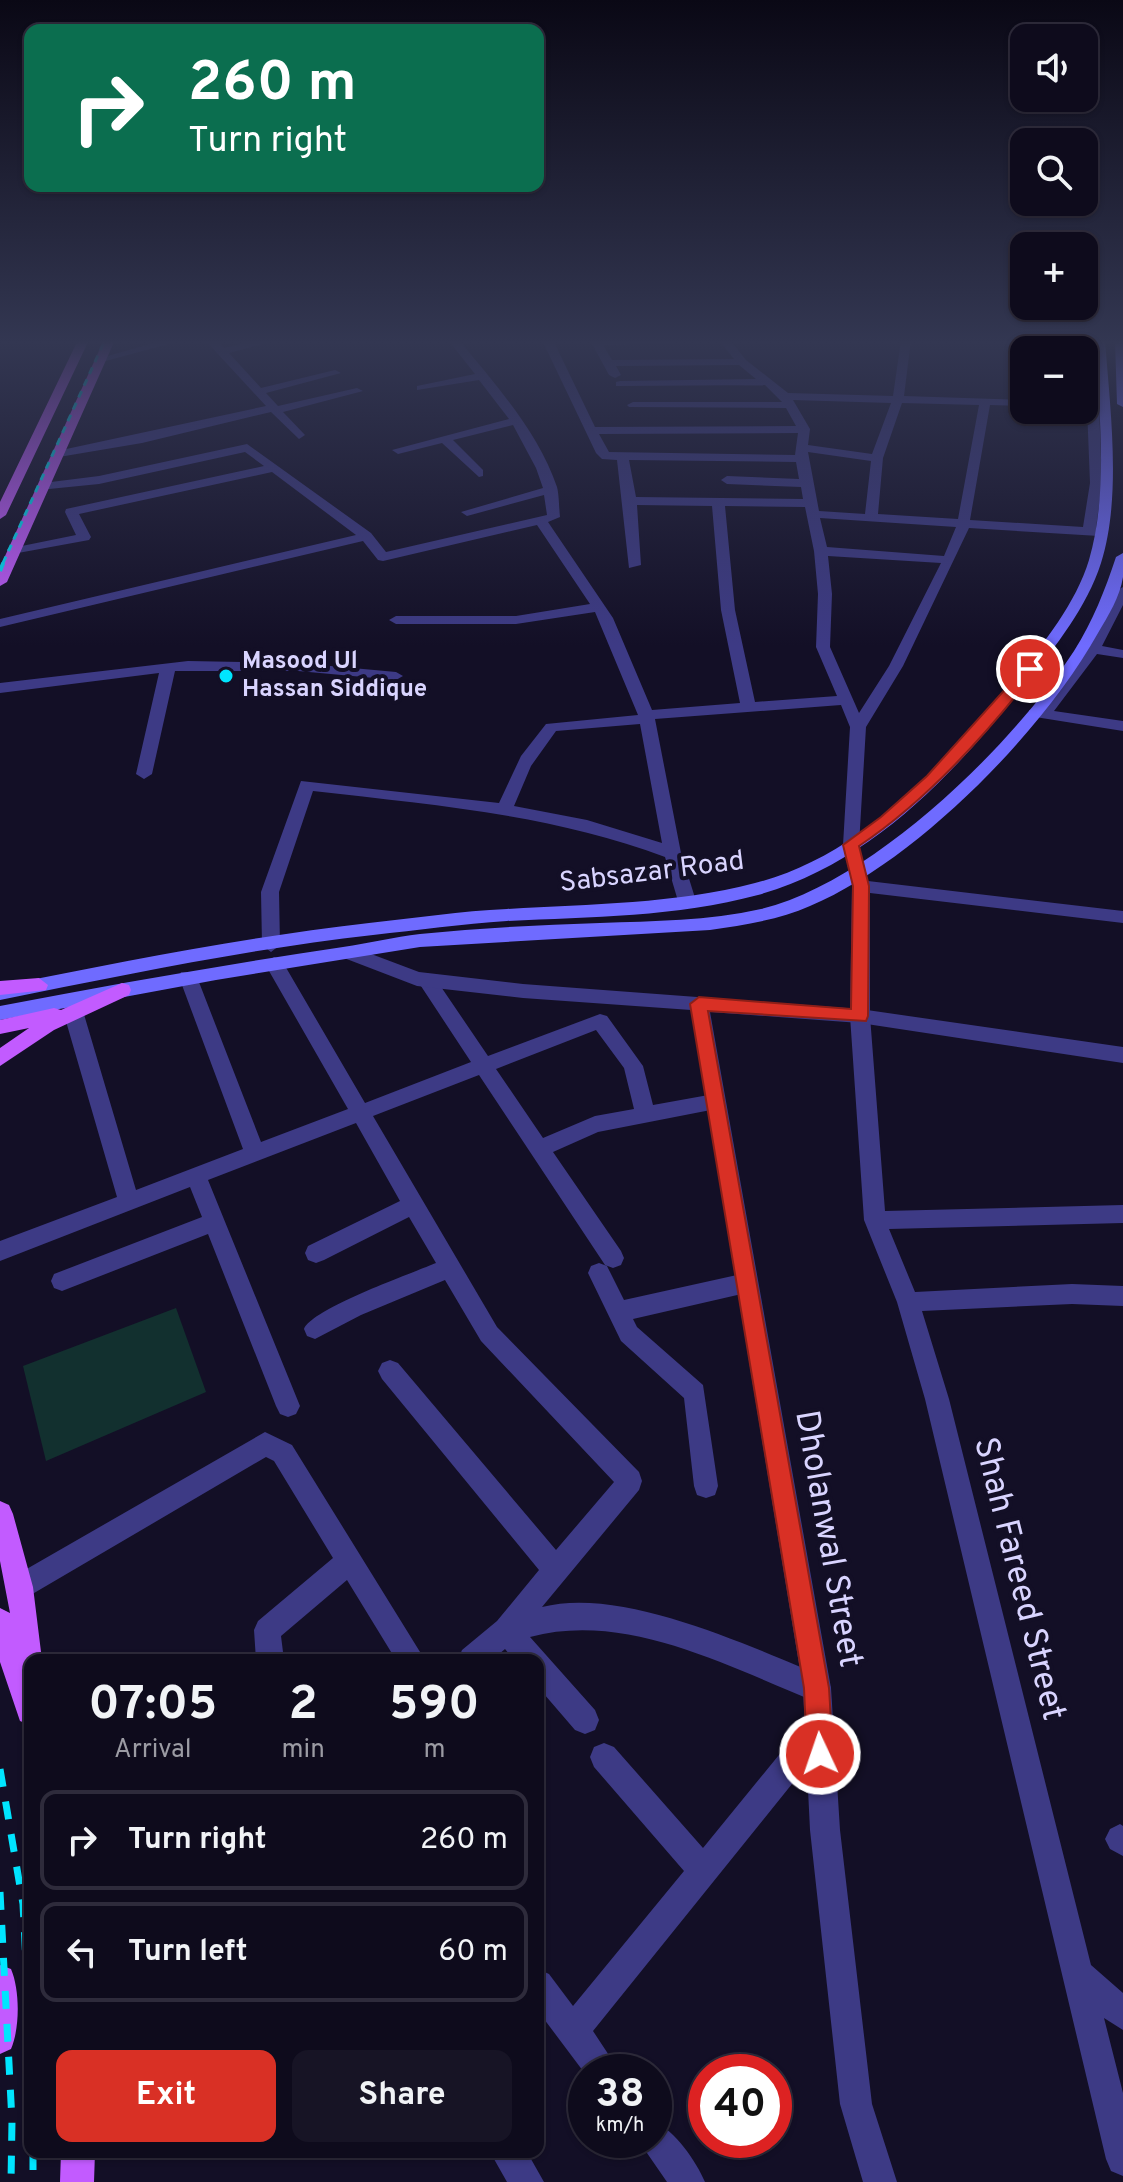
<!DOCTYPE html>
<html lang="en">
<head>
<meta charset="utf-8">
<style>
  :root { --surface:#0e0b1c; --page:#171425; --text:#f1f3f6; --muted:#9b9ba3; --line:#2e2b3b; --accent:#d93025 }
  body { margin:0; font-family:Overpass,sans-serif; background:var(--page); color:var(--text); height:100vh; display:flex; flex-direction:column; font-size:30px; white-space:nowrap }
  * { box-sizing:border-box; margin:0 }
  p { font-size:26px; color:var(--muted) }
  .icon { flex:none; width:44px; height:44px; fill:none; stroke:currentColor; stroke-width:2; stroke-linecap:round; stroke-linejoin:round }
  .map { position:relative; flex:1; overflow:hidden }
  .panel { position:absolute; left:24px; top:1654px; width:520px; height:504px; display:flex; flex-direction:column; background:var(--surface); border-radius:16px; box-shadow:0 2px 6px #0004,0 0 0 2px var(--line) }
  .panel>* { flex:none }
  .guide { position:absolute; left:24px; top:24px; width:520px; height:168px; border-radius:16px; box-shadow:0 2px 6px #0004,0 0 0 2px var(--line); background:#0b6e4f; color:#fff; overflow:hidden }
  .tools { position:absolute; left:1010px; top:24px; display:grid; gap:16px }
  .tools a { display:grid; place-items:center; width:88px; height:88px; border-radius:16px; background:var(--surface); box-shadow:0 2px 6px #0004,0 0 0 2px var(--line); font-size:40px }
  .speed { position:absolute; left:568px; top:2054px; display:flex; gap:16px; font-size:40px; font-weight:700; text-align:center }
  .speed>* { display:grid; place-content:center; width:104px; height:104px; border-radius:50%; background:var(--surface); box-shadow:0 2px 6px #0004,0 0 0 2px var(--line); line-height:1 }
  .speed small { font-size:20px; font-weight:400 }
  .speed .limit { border:12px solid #d22; background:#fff; color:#111 }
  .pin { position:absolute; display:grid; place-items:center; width:68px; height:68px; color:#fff; margin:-34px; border:4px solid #fff; border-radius:50%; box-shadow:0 2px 8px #0007 }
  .me { position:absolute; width:88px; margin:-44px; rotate:357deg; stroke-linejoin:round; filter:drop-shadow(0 0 6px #0008) }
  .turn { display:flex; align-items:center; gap:28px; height:168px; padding:0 32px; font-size:36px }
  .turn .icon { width:104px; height:104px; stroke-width:2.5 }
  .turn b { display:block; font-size:56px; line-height:68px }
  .eta { display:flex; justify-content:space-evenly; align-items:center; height:136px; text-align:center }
  .eta b { font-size:48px; font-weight:700; line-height:56px }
  .action { display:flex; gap:16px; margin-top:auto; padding:16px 32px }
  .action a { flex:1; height:92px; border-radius:16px; background:var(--accent); color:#fff; font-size:32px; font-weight:700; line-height:92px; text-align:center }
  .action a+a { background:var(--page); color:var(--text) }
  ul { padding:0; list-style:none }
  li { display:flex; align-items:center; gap:24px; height:100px; margin:0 16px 12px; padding:0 16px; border:4px solid var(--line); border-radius:16px }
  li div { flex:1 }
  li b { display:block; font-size:30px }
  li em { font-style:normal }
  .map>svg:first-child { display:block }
  .green { fill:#12302f }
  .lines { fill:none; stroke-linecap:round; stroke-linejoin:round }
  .minor { fill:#3d3a85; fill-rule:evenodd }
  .tertiary { fill:#3d3a85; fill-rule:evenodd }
  .secondary { fill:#6f6bff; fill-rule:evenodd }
  .primary { fill:#c25bff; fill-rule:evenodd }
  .rail-far2 { stroke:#00e5ff; stroke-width:3; stroke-dasharray:7 6; stroke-linecap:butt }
  .rail-far1 { stroke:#00e5ff; stroke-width:4; stroke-dasharray:9 8; stroke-linecap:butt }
  .rail { stroke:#00e5ff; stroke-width:7; stroke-dasharray:18 15; stroke-linecap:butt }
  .route { fill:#d93025; stroke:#8d1f18; stroke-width:2 }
  .poi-dot { fill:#00e5ff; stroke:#130f26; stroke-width:3 }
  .labels { text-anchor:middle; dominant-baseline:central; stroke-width:8; stroke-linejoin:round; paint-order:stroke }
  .far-poi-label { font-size:24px; font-weight:bold; fill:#d9d4ff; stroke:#130f26; text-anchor:start }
  .street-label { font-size:28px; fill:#d9d4ff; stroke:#130f26 }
  .near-street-label { font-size:34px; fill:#d9d4ff; stroke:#130f26 }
</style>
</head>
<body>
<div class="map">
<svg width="1123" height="2182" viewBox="0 0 1123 2182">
  <rect width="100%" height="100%" fill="#130f26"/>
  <!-- green -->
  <path class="green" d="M176,1308L206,1392L46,1461L23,1366Z"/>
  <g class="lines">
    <!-- minor -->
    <path class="minor" d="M164,340H183L102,362L97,359Z
      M205,340H216L224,348L257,340H277L229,353L261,388L335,370L341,373L266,393L278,406L357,388L363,391L283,412L305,435L299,439L271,412L142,443L53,458V452L57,451L266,406Z
      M448,340H459C496,385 539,433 557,487C559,494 559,508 560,517L548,522L613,618L652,710L740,703L721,610L712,506L637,505L641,565L629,568L617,460L602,459L596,453L542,340H553L595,427L796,426L786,408L629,407L627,405L633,402H782L765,385L616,386V382L620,381L756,379L739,365L616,366L621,375L615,378L609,375L590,340H679L674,343L603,345L612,360L734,359L719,340H730L746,360L788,393L893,396L901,340H911L904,396L1024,400V406L990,405L970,520L1083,527L1090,483L1087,407L1093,404L1099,407L1102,483L1096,528L1106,532L1099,536L969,528L903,666L866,727L859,845L868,881L1123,911V923L870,893V1016L885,1211L1123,1205V1223L889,1229L915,1292L1072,1284L1123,1286V1306L1072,1304L922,1311L949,1399L1091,1965L1123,1993V2030L1104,2018L1123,2093V2176L1111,2171L1106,2159L925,1399L897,1302L864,1220L850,1016L852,886L843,845L850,727L841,705L655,719L681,853L696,901L687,907L678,901L665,857C551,814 433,805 313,791L279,892L280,945L271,952L262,945L261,892L301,781L499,803L521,756L546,724L638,715L595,612L516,624H396L389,620L396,616H516L590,604L537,525L383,561L378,560L363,541L0,627V619L356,535L272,472L79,514L91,537L89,540L7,555V549L76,535L65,512L66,509L264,466L245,452L99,484L39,490V484L43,483L99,476L247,444L371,533L386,552L547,515L544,495L467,516L461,512L543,488L536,468L513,425L453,440L483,470V476L479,477L442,443L398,454L392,450L509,419L479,380L417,390V386L475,374ZM793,400L891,403L872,454L808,445L810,429ZM902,403L979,405L958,519L878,514L883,458ZM798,433L795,455L609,452L599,434ZM808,452L871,461L865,514L819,511ZM629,460L796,462L799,479L727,476L721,480L727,484L801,487L803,499L636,497ZM725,506L805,507L814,551L818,594L816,647L837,696L755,702L735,610ZM820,518L956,527L944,556L827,547ZM828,556L941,563L889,666L859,713L830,647L832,594ZM640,724L662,843L587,820L514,806L531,766L556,731Z
      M1123,587V605L1102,646L1123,650V658L1097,654L1054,711L1123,721V731L1029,716V710L1040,709L1083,652L1078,648L1088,644L1116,591Z
      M188,661L298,663L396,672L403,676L396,680L298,671H175L152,774L144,779L136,774L159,673L0,693V683Z
      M274,957L281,959L365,1103L471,1062L417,980L426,973L433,975L488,1056L600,1014L607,1016L643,1066L653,1105L714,1094L721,1096L724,1102L721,1108L598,1132L553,1152L621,1251L624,1258L621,1265L613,1268L605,1265L479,1075L373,1116L497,1327L639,1472L642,1481L639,1490L542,1607C623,1586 751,1647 827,1678L831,1688L827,1698L817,1702C728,1667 627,1611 530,1637L595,1710L599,1720L595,1730L585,1734L575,1730L538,1687V1660H514L505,1649L492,1660H458L462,1650L497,1621L539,1570L382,1379L378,1371L382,1363L390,1360L398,1363L556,1550L614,1482L481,1341L445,1280L361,1315L315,1339L307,1336L304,1329C313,1308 410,1274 436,1263L409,1217L324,1260L316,1263L308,1260L305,1253L308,1246L400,1201L356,1123L208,1180L300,1406L296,1414L288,1417L280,1414L276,1406L208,1234L62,1291L54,1288L51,1281L54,1274L202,1217L190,1187L0,1261V1241L117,1197L63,1011L66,1006H80L83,1011L136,1190L243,1149L179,977L181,972H195L197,977L261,1142L348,1109L265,964ZM596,1030L624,1068L634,1109L595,1116L543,1138L496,1069Z
      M599,1263L607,1266L624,1300L746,1273L754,1276L757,1283L754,1290L746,1293L633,1319L637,1327L703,1385L718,1486L715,1495L706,1498L697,1495L694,1486L684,1398L621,1341L588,1273L591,1266Z
      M265,1432L292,1445L425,1660H396L347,1580L281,1636L284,1660H256L254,1630L258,1621L333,1558L274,1461L266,1457L29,1596L20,1600L11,1596L7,1587L11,1578Z
      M819,1714L829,1718L833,1728L829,1738L593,2031L620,2072H586V2075L538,2011V1969L549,1974L573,2006L684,1871L594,1767L590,1757L594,1747L604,1743L614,1747L703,1848L809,1718Z
      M1120,1824L1123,1826V1856L1110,1849L1105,1839L1110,1829Z
      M654,2122C675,2130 696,2161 705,2182H667L638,2140H654Z
      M490,2152H527L544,2182H507Z"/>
    <!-- tertiary -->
    <path class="tertiary" d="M350,946L419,972L523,984L860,1009L1123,1047V1063L860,1023L710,1012L831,1688L840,1830L872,2104L897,2182H863L840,2104L810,1830L803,1688L691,1010L523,998L417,986L344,958L341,953Z"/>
    <!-- secondary -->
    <path class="secondary" d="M1095,340H1105C1110,408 1122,497 1101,563C1087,607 1056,646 1027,682C956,772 872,863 758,895C676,917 590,917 507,921C462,924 418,930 373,935C248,949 124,975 0,1000V986C122,962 245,937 369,923C415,918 461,911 507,909C590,904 675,904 755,883C863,856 948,761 1016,677C1044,643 1076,603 1089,560C1109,491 1099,411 1095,340Z
      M1115,340H1123V407L1117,404Z
      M1123,553C1123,561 1123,570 1123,577C1120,597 1108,616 1098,633C1043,732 915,862 810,906C779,920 743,925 710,930L420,947L216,980L0,1020V1006C114,984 228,964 343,947C369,943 394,937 420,934C480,928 540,925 600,923C654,921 708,921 761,909C873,882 1012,746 1074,651C1093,621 1105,590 1116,557Z"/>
    <!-- primary -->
    <path class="primary" d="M78,340H89L6,515L0,519V502Z
      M104,340H115L7,582L0,586V567Z
      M39,978L48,985L46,990L0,995V981Z
      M122,983L129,985L131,990L129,995L54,1030L0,1066V1048L29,1028L0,1034V1020L54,1008L61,1010Z
      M0,1501L9,1505L13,1514L33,1587L42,1660H30V1725L20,1721L0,1662V1608L10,1613L0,1561Z
      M0,1965L11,1969C20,1990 20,2028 11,2049L0,2054Z
      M61,2152H95L94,2182H60Z"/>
    <!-- rail-far2 -->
    <path class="rail-far2" d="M3,563L105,340"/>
    <!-- rail-far1 -->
    <path class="rail-far1" d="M0,571L4,561"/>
    <!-- rail -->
    <path class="rail" d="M0,1769L23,1904L30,2041
      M0,1892L12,2121L11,2182
      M33,2152V2182"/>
  </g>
  <!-- sky -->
  <linearGradient id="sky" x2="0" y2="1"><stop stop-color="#0a0815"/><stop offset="0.53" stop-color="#333752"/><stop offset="1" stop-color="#333752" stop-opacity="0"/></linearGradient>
  <rect width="1123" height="646" fill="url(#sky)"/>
  <!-- route -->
  <path class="route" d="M1026,666L1037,669C987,734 928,800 859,846L869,886L868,1016L866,1021L708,1011L829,1688L833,1754L829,1763L820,1767L811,1763L807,1754L804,1688L690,1004L699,997L851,1009L853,886L843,845L881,817L927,776Z"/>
  <!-- markers -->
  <circle class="poi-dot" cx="226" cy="676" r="8"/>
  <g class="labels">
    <!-- far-poi labels -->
    <g class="far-poi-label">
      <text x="242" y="662">Masood Ul<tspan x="242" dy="28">Hassan Siddique</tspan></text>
    </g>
    <!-- street labels -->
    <g class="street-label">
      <text transform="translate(652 873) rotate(-7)">Sabsazar Road</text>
    </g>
    <!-- near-street labels -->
    <g class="near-street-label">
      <text transform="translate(827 1539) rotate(80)">Dholanwal Street</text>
      <text transform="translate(1018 1579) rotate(76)">Shah Fareed Street</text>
    </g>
  </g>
</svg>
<div class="tools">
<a><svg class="icon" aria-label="sound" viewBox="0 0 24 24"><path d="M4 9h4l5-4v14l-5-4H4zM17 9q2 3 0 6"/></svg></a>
<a><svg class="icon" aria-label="search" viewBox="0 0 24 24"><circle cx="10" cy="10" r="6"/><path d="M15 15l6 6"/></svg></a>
<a>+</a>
<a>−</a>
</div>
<div class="speed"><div>38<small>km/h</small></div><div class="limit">40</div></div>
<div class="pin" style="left:1030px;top:669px;background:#d93025"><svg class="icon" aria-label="arrive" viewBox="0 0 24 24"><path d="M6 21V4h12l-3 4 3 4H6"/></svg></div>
<svg class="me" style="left:820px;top:1754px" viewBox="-20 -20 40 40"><circle r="17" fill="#d93025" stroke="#fff" stroke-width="3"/><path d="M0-11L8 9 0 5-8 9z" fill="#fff"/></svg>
<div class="guide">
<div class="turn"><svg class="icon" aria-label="right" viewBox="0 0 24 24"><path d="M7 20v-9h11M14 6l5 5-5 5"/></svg><div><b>260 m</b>Turn right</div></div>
</div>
<section class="panel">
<div class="eta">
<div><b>07:05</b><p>Arrival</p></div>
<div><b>2</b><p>min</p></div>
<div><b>590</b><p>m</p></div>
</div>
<ul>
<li><svg class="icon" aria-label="right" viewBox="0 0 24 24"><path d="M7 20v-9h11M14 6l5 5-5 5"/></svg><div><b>Turn right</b></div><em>260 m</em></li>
<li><svg class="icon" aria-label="left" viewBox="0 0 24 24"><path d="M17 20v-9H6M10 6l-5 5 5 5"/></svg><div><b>Turn left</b></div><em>60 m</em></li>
</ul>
<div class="action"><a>Exit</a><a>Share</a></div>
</section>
</div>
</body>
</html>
